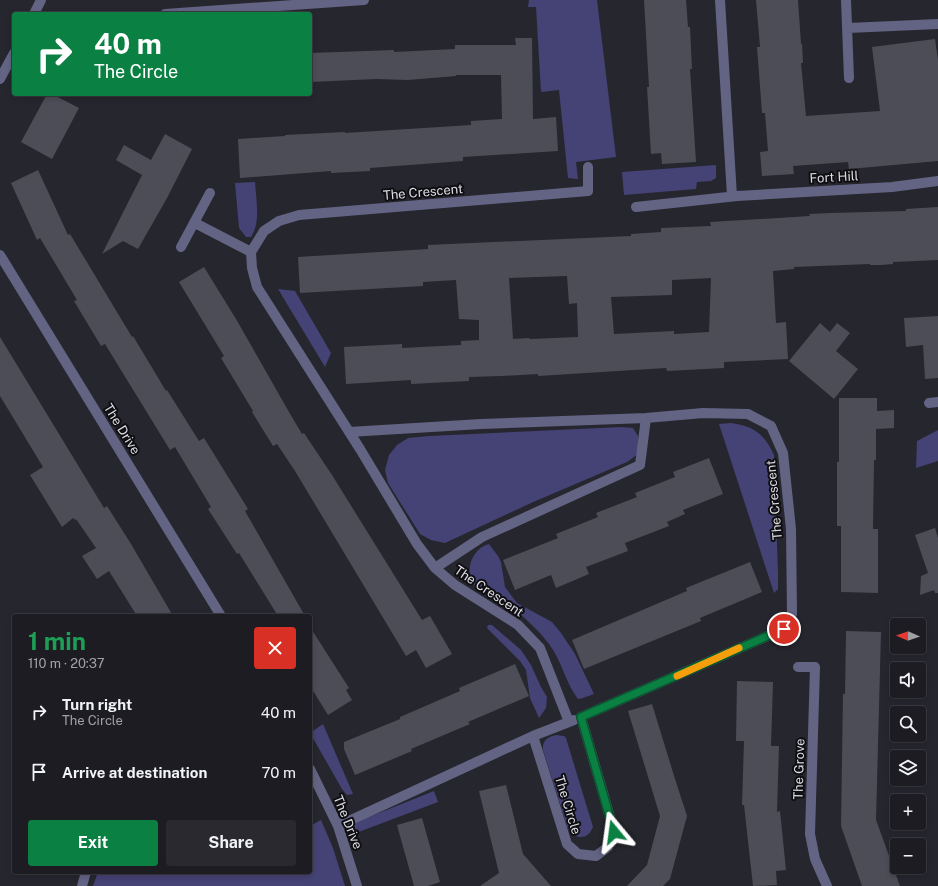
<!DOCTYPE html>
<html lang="en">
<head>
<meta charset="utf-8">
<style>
  :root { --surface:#1c1c22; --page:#29292f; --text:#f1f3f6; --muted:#a0a1a5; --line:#3a3a40; --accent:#0b8043 }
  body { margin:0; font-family:"Public Sans",sans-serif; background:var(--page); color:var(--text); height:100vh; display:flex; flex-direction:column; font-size:15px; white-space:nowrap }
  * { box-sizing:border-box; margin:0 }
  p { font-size:13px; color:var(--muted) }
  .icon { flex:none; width:22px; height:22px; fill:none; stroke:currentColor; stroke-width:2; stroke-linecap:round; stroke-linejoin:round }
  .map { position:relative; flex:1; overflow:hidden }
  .sheet { position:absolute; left:12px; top:614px; width:300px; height:260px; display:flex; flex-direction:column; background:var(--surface); border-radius:4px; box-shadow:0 2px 6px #0003,0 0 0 1px var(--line) }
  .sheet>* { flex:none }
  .guide { position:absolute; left:12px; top:12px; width:300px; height:84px; border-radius:4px; box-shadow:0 2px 6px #0003,0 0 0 1px var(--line); background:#0b8043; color:#fff; overflow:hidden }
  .needle { width:26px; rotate:272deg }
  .tools { position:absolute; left:890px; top:618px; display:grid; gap:8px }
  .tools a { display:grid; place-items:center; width:36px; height:36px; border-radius:4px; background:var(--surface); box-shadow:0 2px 6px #0003,0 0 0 1px var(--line); font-size:20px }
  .pin { position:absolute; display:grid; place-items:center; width:34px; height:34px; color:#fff; margin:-17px; border:2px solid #fff; border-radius:50%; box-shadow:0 1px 4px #0007 }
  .me { position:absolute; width:44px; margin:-22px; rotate:344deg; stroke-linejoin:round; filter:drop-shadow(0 0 3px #0008) }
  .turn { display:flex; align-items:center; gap:14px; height:84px; padding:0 16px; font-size:18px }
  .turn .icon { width:52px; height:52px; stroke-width:2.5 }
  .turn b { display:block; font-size:28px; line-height:34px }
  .round { display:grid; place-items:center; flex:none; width:42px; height:42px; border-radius:4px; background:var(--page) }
  .summary { display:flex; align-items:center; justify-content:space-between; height:68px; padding:0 16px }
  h1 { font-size:24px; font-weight:700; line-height:30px; color:#1e9e55 }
  .cta { display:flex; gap:8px; margin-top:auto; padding:8px 16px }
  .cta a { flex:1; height:46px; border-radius:4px; background:var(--accent); color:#fff; font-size:16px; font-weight:700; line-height:46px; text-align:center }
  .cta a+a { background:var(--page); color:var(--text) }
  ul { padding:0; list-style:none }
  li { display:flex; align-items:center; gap:12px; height:60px; padding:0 16px }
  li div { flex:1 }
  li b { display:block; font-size:15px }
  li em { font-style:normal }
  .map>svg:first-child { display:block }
  .green { fill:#454275 }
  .building { fill:#4c4d56; fill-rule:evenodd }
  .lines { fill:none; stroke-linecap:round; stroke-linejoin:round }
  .minor { stroke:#636384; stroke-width:10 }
  .route-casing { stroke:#07532c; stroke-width:10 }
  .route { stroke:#0b8043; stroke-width:7 }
  .slow { stroke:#f59e0b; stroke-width:7 }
  .labels { text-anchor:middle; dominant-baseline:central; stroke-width:4; stroke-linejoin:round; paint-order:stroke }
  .street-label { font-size:13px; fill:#dcdce2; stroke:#0f0f13 }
</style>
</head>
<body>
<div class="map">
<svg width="938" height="886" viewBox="0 0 938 886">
  <rect width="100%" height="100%" fill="#26262e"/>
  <!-- green -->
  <path class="green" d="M529,0H597L616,157L576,162L578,179L568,178L559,90L541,92L536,7H528Z
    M716,165V178L711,181L697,182L696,189L624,195L622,172Z
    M255,182C256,200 261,222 251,237H246L239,228L235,183Z
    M278,289L295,291L331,353L325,367Z
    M731,423C754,426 764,434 774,455L778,573V589L774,593L719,424Z
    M621,427L633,428L638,436V454L627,462L531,503L445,543L431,540L420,534L388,483L385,470L389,455L397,445L408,438L429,436Z
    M938,430V461L916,468L917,441Z
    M489,544L498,556L501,562L505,587L517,603L552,622L561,633L575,654L594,694L583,698L578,699C565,682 562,661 549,644C538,629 515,608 499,599C492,595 483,595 477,589C463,575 470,549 489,544Z
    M488,625H492L521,650L531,665L541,687L547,697L546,708L539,718L530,698L526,670L520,661L487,628Z
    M323,724L353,794L347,795L342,789L310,733Z
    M556,735L564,736L566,738L593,827C588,840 575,840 568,829L543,750C542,741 547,737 556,735Z
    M434,791L438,802L348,836L349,825Z
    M321,820L333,848L345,886H93L98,872H310V826Z"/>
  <!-- building -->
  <path class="building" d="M644,0H686L688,27H690L692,69H690L696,162L662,164L661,153L651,154L647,87H649Z
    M756,0H798L801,44H802L803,63H801L806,116L880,111L872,47L935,39L938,60V161L849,169L848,162L793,166L794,174L762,176L760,152L768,151L765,113H762L757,47H760Z
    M515,38H532L533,119L556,117L558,151L463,157V161L370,168V171L331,173V171L240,178L238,139L285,136V135L345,132V133L471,125V121L502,119L501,75H456V76L408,80L376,79L310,82V53L394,50V52L455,49V45H516Z
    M47,94H52L79,108L52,159L21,142Z
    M165,134L192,149L167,198L138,249L123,241L102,254L142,175L116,160L124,145L151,160Z
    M38,170L68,235L70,234L132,337L133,336L166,391L167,390L199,441L204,438L248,509L245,511L305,616H278L239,553L237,554L208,509L211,507L175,447L170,450L105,344L101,346L74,301L77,300L40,238L37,240L11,183Z
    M938,207V260L893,262V264L881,265H870V264L794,267V269L773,271L776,323L786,322L788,359L724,362V368L667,371L666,368L538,376V374L502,376L469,377V381L411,384V380L346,384L344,347L402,344V348L461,345V341L479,340V320L459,319L456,280L423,282V286L300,293L298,257L428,249V245L631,236V234L661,232V228L711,226L710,222L810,216L809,214L830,213L906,211V209ZM567,276L569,304L577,303L578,337L530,339L529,338L513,339L509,278ZM711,278L709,332L674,334V331L614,334L611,297L672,295V280Z
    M204,267L236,319L289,412L302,434L304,433L332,475L422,620L430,616L452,654L426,668L416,650L406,656L295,471L277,444L273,446L252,412L253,411L221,358L224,356L179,282Z
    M938,316V378L925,379L923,345L906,347L904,318Z
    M820,323L830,332L837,323L850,333L836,351L858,369L834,399L789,361Z
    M0,337L104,508L107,506L131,544L173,616H137L109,571L97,579L82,556L96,548L76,519L75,520L73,518L62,527L30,475L43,467L0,396Z
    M839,398H877V411L894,410V428L876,429V460H874L873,529H878V593L841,592V526H837V462H839Z
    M709,458L723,494L683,510L685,514L667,522L669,526L625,543L628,551L586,567L589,574L556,588L551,575L515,590L503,560L558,538L556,534L598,517L596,513L637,497L635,493L675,477L673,472Z
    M935,528L938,538V593H935L934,590L920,595L921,576L928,573L915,535Z
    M750,562L762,592L700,618L701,621L584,669L572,640L687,591L686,588Z
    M310,627L349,688L346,690L352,700L328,715L310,686Z
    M846,631L881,632L876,820L900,886H862L841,826L843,694H845Z
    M515,664L529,696L468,722L470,724L411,749L412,751L355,775L344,749V742L400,719V717L460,691L459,688Z
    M737,681L773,682L771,746H779L777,812L780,811L786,870L776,871L777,885L753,886L744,805H742L744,741H736Z
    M652,704L675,779L687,816L670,879L663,886H627L647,865L660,816L628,711Z
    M506,785L523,854L551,886H480L499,873L479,791Z
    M422,818L440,882L428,886H414L397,825Z"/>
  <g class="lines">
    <!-- minor -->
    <path class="minor" d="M720,0L732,196
      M846,0L849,78
      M34,14L41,0
      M165,14L364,0
      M848,28L938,24
      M0,79L14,53
      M636,207L737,196L892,187L938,181
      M195,223L251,252
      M181,247L210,193
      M0,255L221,616
      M929,403L938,402
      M349,432L481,424L646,418
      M435,568L455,585L518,625L540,648L569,722
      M798,667H815L810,834L815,859L827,886
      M533,736L574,720
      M310,769L338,826L357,886
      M338,826L533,736L567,844L578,854L596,856L608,847L614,831L581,717L784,629L792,614L791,529L783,453L771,426L748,414L703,413L646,418L640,465L482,537L435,568L417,544L360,449L257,287L252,268L251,252L264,231L279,221L299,215L588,191V167
      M82,886L86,872"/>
  </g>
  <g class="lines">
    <defs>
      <path id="route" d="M614,832L581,717L784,629"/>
    </defs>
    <!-- route casing -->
    <use href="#route" class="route-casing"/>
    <!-- route -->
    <use href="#route" class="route"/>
    <!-- slow -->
    <path class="slow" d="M677,676L739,648"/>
  </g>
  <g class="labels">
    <!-- street labels -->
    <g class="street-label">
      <text transform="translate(834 177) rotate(-3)">Fort Hill</text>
      <text transform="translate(423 192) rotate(-5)">The Crescent</text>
      <text transform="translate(122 429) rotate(58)">The Drive</text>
      <text transform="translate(774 500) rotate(-95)">The Crescent</text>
      <text transform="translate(489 591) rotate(34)">The Crescent</text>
      <text transform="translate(799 769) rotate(-88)">The Grove</text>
      <text transform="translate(568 805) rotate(73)">The Circle</text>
      <text transform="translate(348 822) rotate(68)">The Drive</text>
    </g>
  </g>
</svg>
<div class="tools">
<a><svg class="needle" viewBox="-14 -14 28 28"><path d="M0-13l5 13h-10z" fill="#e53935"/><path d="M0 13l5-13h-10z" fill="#a0a1a5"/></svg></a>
<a><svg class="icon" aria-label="sound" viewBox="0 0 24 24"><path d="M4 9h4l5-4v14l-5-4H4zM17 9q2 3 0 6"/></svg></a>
<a><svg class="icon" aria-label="search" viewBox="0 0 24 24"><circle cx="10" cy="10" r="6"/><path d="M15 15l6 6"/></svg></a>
<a><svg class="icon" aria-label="layers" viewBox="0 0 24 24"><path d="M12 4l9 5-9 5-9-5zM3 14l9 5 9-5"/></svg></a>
<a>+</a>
<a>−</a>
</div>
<div class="pin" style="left:784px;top:629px;background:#d93025"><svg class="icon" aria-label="arrive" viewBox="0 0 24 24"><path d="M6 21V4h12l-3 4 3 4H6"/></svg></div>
<svg class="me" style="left:614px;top:832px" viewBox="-20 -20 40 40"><path d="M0-17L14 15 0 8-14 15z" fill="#0b8043" stroke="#fff" stroke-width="4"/></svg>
<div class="guide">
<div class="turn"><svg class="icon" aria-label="right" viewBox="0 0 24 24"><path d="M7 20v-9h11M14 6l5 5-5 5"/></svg><div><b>40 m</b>The Circle</div></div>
</div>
<section class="sheet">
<div class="summary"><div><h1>1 min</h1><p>110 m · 20:37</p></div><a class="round" style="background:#d93025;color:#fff"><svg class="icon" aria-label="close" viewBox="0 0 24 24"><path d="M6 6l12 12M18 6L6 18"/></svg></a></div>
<ul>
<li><svg class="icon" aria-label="right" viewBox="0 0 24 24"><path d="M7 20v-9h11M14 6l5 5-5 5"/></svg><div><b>Turn right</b><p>The Circle</p></div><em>40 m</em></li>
<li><svg class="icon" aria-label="arrive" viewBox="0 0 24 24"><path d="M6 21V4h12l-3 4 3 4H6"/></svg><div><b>Arrive at destination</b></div><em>70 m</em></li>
</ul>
<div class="cta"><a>Exit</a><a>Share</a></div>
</section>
</div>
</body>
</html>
